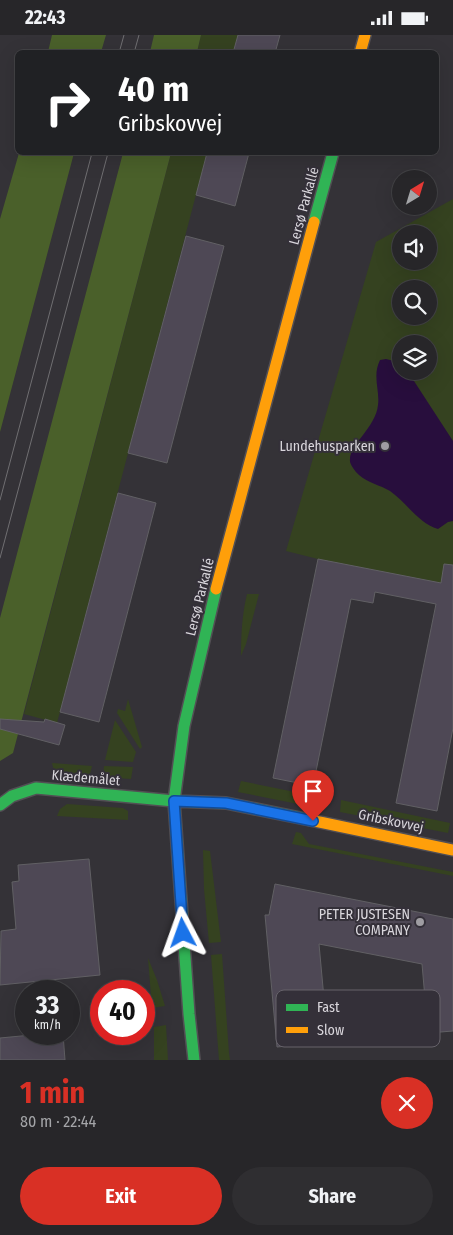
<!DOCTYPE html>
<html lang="en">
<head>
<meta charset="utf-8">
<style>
  :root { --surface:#272629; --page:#2f2e31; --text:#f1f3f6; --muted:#a4a5a8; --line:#434346; --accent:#d93025 }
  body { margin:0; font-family:"Fira Sans Condensed",sans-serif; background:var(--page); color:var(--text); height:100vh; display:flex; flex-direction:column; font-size:19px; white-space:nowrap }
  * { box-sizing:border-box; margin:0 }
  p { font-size:16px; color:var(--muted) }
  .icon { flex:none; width:28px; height:28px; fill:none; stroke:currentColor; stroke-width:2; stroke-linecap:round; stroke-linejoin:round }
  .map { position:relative; height:1025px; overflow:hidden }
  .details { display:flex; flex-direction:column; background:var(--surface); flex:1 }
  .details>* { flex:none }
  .top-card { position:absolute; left:15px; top:15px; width:424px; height:105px; border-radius:8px; box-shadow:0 5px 20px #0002,0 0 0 1px var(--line); background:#202124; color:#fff; overflow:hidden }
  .needle { width:32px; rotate:38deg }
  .tools { position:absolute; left:392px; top:135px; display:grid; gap:10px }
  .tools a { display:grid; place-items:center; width:45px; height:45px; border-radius:50%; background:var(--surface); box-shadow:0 5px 20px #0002,0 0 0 1px var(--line); font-size:25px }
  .speed { position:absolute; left:15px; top:945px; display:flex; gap:10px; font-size:25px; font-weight:700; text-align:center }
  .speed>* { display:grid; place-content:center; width:65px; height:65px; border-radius:50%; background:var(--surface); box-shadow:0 5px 20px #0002,0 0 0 1px var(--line); line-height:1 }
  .speed small { font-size:12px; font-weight:400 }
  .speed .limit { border:8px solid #d22; background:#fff; color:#111 }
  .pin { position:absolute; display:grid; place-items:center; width:42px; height:42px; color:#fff; margin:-51px -21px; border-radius:50% 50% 50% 0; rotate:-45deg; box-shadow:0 0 5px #0007 }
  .pin .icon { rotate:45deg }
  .me { position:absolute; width:55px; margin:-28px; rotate:356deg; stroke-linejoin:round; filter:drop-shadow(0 0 4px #0008) }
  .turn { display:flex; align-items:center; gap:18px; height:105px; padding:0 20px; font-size:22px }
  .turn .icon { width:65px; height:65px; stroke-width:2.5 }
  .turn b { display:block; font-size:35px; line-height:42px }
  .round { display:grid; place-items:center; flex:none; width:52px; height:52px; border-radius:26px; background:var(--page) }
  .head { display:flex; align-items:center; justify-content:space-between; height:85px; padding:0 20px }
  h1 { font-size:30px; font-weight:700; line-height:38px; color:var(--accent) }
  .button { display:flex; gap:10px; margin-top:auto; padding:10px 20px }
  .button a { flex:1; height:58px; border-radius:30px; background:var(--accent); color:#fff; font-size:20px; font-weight:700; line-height:58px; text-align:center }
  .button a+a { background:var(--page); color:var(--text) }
  .status { display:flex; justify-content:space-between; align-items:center; height:35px; padding:0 25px; background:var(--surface); direction:ltr }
  .status svg { height:14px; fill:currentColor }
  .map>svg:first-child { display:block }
  .green { fill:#354220; fill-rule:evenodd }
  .forest { fill:#4a602a }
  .water { fill:#280e3d }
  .building { fill:#4e4855; stroke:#616064 }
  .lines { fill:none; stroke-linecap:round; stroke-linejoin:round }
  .fast-casing { stroke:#524f54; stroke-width:14 }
  .slow-casing { stroke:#524f54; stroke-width:14 }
  .fast { stroke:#30b455; stroke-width:11 }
  .slow { stroke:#ff9f0a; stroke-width:11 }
  .tram { stroke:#706f72; stroke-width:1 }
  .route-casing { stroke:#114b97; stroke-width:12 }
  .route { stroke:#1a73e8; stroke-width:9 }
  .poi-dot { fill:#9f9da2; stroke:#343039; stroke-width:2 }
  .labels { text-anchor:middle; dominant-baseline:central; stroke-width:4; stroke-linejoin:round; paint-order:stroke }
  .street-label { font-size:14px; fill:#d9d6dc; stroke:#343039 }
  .poi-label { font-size:14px; fill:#d9d6dc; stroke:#343039; text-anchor:end }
  .key { fill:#343039; stroke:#66626a; stroke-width:1 }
  .key-label { font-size:14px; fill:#d9d6dc }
</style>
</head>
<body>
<div class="status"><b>22:43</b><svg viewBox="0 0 49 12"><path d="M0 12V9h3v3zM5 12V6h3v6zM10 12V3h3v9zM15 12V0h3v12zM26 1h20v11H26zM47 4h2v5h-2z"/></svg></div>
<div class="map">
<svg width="453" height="1025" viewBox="0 0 453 1025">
  <rect width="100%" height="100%" fill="#343237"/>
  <!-- green -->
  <path class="green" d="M201,0H238L233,17L197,18Z
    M171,118H207L57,688L24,679Z
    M453,164V550L318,524L286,516L376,207ZM401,199H429V226H401ZM401,254H429V281H401ZM401,309H429V336H401Z
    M247,559H259L246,609L241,621C241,600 242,580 247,559Z
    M128,664L142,712L140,714L117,678L118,674L125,676Z
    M115,685L136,717L133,727L105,725Z
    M52,728L92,731L89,743L55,740Z
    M104,731L133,732L131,744L103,742Z
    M241,746L325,763L323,774L238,757Z
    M341,765L450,788L448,798L340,777Z
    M67,769L123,773L128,776V785L57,781L60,774Z
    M296,797L301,798L309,809L453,837V841L292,809Z
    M203,815L210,816L221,907L209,908L204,854Z
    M222,919L229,1018L230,1025H219L211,920Z
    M148,923L157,945L165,971L152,973Z
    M166,990L168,1025H154V992Z"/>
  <!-- forest -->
  <path class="forest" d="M52,0H106L101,17H48Z
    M154,0H201L197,17H150Z
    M19,118H74L0,397V184Z
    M123,118H171L13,718L0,726V583Z"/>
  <!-- water -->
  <path class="water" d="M386,324L394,326L401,332V336H406L414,346L453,406V486L448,487L438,494C418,488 406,467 390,456C380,450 368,448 359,440C355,436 349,429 350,424C350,409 376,392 378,370C380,355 372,341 380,325Z"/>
  <!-- building -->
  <path class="building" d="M238,0H280L275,18H233Z
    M207,118H249L235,171L196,160Z
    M186,201L224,211L167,428L128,418Z
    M118,458L156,468L99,687L60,677Z
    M318,524L441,548L444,529L453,530V693L437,776L396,768L436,569L375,557L373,568L351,564L313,751L273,743Z
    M0,684L44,687L45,684L65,690L59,710L0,694Z
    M89,824L100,940L0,950L1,896L16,894L12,847L19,846L18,830Z
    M275,849L453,884V996L428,998L422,929L319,909L328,1007L277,1012L265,880H269Z
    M42,999H63L65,1025H0V1003Z"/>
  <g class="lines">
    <defs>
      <path id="fast" d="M314,187L333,118
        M0,770L12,761L36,753L174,766L226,768L310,785
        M194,1025L189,979L174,766L184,691L216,554"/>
      <path id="slow" d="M360,18L365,0
        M216,554L314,187
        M310,785L453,815"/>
    </defs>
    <!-- fast casing -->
    <use href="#fast" class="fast-casing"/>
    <!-- slow casing -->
    <use href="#slow" class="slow-casing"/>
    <!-- fast -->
    <use href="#fast" class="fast"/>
    <!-- slow -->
    <use href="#slow" class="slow"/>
    <!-- tram -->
    <path class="tram" d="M119,18L124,0
      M134,18L139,0
      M0,465L92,118
      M0,523L108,118"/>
  </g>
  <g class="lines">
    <defs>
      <path id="route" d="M183,898L174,766L226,768L313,786"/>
    </defs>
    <!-- route casing -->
    <use href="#route" class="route-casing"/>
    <!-- route -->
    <use href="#route" class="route"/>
  </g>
  <!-- markers -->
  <g class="poi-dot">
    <circle cx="385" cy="411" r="5"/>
    <circle cx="420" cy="887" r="5"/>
  </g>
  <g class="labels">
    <!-- street labels -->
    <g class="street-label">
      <text transform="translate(304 171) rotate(-75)">Lersø Parkallé</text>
      <text transform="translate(200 562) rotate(-76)">Lersø Parkallé</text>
      <text transform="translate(86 743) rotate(5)">Klædemålet</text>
      <text transform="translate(391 786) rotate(12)">Gribskovvej</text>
    </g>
    <!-- poi labels -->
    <g class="poi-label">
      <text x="375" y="411">Lundehusparken</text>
      <text x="410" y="879">PETER JUSTESEN<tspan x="410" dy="16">COMPANY</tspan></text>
    </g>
  </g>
  <!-- legend -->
  <rect x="276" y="955" width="164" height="57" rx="8" class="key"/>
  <rect x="286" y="969" width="22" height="7" fill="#30b455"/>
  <rect x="286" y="992" width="22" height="6" fill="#ff9f0a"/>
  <g class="key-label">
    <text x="317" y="977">Fast</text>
    <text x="317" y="1000">Slow</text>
  </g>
</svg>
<div class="tools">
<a><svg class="needle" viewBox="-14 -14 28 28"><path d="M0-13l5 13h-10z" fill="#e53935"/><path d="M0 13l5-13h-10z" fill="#a4a5a8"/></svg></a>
<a><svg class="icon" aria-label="sound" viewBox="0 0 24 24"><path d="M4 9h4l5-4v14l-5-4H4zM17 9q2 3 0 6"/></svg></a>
<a><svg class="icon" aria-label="search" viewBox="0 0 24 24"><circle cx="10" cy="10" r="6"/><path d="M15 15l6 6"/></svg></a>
<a><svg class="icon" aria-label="layers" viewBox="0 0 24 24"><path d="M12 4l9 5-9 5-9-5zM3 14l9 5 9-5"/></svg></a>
</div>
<div class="speed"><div>33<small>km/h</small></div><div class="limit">40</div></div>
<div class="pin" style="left:313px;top:786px;background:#d93025"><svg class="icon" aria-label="arrive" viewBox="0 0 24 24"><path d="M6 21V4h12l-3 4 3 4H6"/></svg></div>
<svg class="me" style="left:183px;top:898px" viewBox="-20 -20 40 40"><path d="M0-17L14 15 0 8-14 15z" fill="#1a73e8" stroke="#fff" stroke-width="4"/></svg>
<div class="top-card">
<div class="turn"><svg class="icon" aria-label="right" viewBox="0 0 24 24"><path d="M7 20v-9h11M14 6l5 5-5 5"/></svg><div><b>40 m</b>Gribskovvej</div></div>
</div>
</div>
<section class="details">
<div class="head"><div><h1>1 min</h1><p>80 m · 22:44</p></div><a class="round" style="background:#d93025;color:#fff"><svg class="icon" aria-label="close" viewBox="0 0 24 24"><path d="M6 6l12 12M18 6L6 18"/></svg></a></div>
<div class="button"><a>Exit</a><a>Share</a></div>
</section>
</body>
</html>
